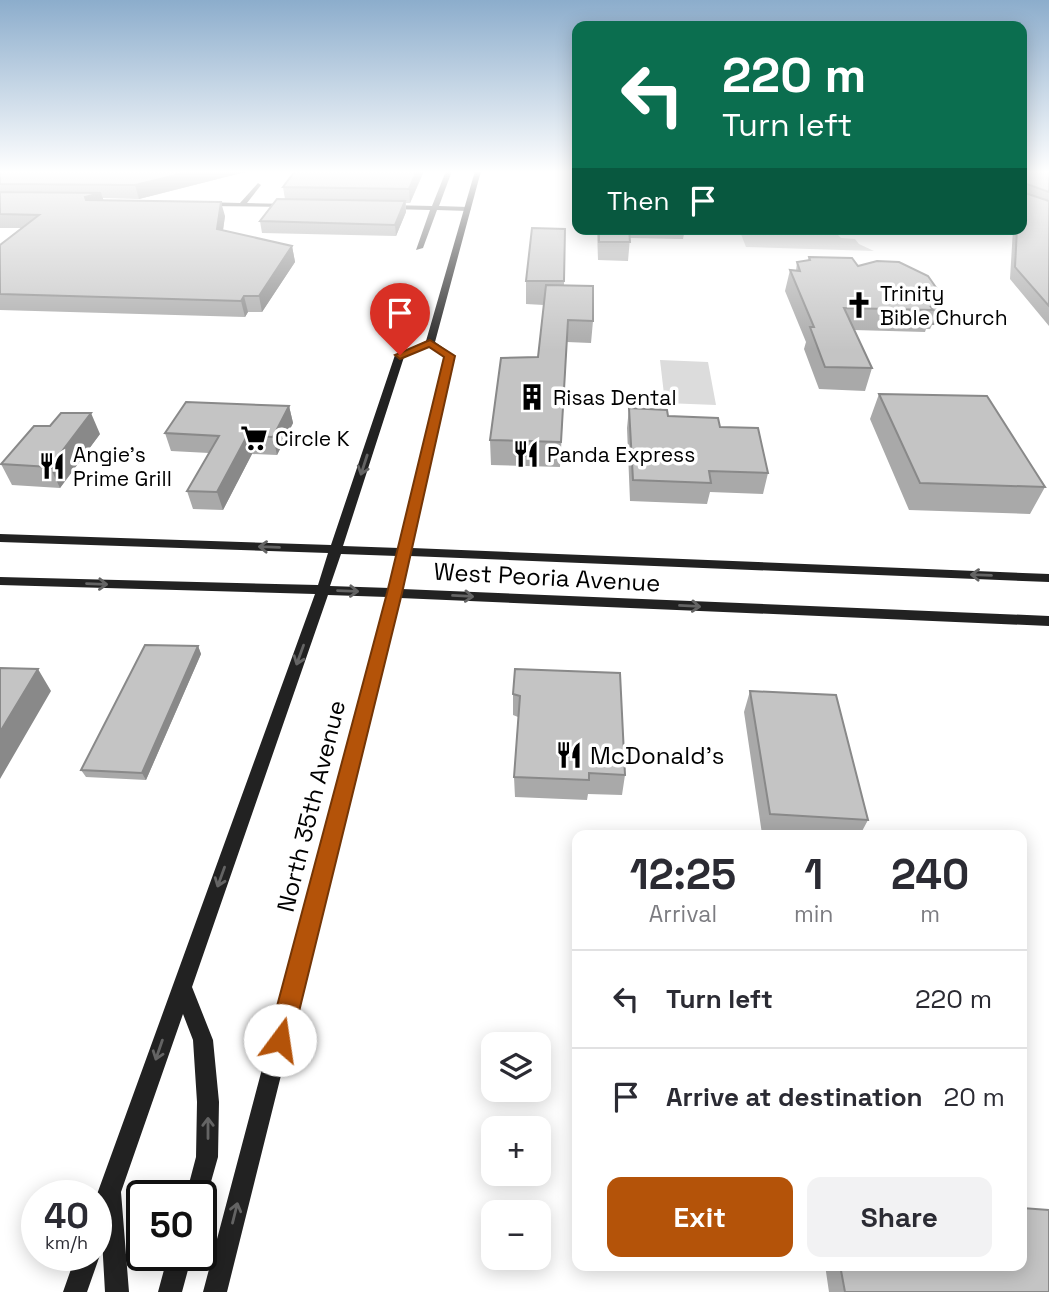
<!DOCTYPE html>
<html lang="en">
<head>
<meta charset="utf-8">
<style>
  :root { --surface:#fff; --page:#f2f2f3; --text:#2b2b33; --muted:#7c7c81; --line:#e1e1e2; --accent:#b45309 }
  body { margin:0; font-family:"Space Grotesk",sans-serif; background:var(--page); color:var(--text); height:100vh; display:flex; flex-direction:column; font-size:26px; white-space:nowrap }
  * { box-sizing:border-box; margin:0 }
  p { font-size:23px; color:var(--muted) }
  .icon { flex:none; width:38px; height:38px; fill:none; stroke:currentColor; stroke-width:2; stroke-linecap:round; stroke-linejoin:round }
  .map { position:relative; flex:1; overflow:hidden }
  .drawer { position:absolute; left:572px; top:830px; width:455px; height:441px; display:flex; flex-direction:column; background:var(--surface); border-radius:14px; box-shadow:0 4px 18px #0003 }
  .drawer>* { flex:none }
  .hud { position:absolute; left:572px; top:21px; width:455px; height:214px; border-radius:14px; box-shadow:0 4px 18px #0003; background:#0b6e4f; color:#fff; overflow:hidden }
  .controls { position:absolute; left:481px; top:1032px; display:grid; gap:14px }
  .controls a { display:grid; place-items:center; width:70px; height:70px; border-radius:14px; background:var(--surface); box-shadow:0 4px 18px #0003; font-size:35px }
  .speed { position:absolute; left:21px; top:1180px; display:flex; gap:14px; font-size:35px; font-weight:700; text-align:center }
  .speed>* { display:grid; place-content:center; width:91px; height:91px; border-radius:50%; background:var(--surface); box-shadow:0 4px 18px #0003; line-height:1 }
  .speed small { font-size:18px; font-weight:400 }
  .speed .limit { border:4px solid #111; border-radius:10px; background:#fff; color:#111 }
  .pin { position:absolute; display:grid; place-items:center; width:60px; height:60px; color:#fff; margin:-72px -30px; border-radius:50% 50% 50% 0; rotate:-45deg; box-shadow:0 0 7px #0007 }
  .pin .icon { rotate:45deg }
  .me { position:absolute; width:77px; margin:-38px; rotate:14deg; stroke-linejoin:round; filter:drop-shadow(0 0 5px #0008) }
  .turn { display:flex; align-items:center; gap:24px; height:147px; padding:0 35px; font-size:32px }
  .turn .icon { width:91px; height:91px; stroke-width:2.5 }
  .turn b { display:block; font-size:49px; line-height:60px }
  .then { display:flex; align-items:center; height:66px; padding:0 35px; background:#0003; gap:14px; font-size:26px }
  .eta { display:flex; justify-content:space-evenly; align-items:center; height:119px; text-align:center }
  .eta b { font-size:42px; font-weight:700; line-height:49px }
  .primary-button { display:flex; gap:14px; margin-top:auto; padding:14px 35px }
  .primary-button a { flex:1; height:80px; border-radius:14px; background:var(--accent); color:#fff; font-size:28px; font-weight:700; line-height:80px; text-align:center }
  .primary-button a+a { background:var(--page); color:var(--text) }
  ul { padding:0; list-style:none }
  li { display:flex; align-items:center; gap:21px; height:98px; padding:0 35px; border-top:2px solid var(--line) }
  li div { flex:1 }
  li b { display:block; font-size:26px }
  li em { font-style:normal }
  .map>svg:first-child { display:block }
  .green { fill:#dcdcdc }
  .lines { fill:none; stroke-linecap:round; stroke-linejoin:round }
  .minor { fill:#555; fill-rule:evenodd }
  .secondary { fill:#222; fill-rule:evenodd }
  .wall { fill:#a9a9a9 }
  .shaded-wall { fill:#898989 }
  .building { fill:#c4c4c4; stroke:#898989; stroke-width:2 }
  .oneway { stroke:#646464 }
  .route { fill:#b45309; stroke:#753606; stroke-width:2 }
  .labels { text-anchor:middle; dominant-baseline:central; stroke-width:7; stroke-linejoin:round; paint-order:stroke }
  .far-poi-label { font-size:21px; fill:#000; stroke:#fff; text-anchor:start }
  .street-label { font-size:24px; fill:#000; stroke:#fff }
  .poi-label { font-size:24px; fill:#000; stroke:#fff; text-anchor:start }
</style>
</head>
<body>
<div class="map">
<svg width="1049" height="1292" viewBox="0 0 1049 1292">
  <rect width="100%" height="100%" fill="#fff"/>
  <!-- green -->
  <path class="green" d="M739,229H832L841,238L855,239L859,244L874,251L746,247Z
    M660,360L708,362L716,405L665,403Z"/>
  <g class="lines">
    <!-- minor -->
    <path class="minor" d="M446,171H452L439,206L468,207L471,209L468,211L437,210L423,248L416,250L430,210L390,209L387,207L390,205L432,206Z
      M258,183L261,185L247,203L289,204L291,207L204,206L201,204L204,202L240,203Z"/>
    <!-- secondary -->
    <path class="secondary" d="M475,171H481L435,342L455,356L412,548L1049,574V582L410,556L402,589L1049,616V626L400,598L227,1292H203L387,597L328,595L192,987L213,1040L219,1102L218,1157L205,1203L201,1205V1195H186L196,1157L197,1102L193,1040L183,1014L121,1192L129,1292H105L102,1239L96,1242V1197L315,594L0,585V577L318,585L328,553L0,542V534L331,545L395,355L426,341ZM429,347L445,357L399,548L343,546L404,357ZM341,554L397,556L390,588L330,586Z
      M96,1246L100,1255L87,1292H63L76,1255H96Z
      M168,1255H192L182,1292H158Z"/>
  </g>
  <!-- wall -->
  <path class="wall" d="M0,171H249L139,199L103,198V200L225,216L223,230L292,246L295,262L262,312H248L245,317L0,310V245L21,228H0Z
    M288,171H424L410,203H406V212L396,236L262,233L260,221L285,199L283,187L295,171Z
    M1022,171H1049V326L1010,279L1013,229H1022Z
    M565,229L564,285L593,321L591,343L567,342L560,467L491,465L490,440L538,357L544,305L526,304V281Z
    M597,229H685L683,239L630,238L628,261L598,260Z
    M809,257L858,266L944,299L934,325H932L930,329H926L925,332L854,330L872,368L865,391L819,389L804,349L806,342L785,291L790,270L796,271L797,262L808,260Z
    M879,394L1045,487L1030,514L909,510L870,419Z
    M289,406L293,423L277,455L252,454L223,510L193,509L187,491L209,453L171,451L165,433Z
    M629,408L720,427L768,473L763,494L710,492L707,504L630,501L627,428Z
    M100,434L60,488L12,485L1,464Z
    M198,646L201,654L146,780L86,777L81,770Z
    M515,669L625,775L622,795L588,794L587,800L515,797L514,777L518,717L513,715V694Z
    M750,691L868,820L860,835L762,834L744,712Z
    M825,1265H1022L1049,1292H829Z"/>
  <!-- shaded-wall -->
  <path class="shaded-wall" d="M193,171H249L139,199L135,185Z
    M417,171H424L410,203L409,189Z
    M101,193L106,207L90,211L85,197Z
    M405,201L406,212L396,236L395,225Z
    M221,202L225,216L221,244L217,229Z
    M292,246L295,262L262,312L259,296Z
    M244,296L248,312L245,317L241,301Z
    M936,304H942L934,325H932L938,307Z
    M289,406L293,423L277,455L273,437Z
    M91,413L100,434L60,488L50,467Z
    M247,436L252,454L223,510L217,492Z
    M198,646L201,654L146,780L142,773Z
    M38,669L51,691L0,779V732Z"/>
  <!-- building -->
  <path class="building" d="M0,171H193L135,185L0,184Z
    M295,171H417L409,189L283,187Z
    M1022,171H1049V192L1027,184L1024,186L1025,193L1049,201V306L1015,267L1017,229H1022Z
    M0,192L101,193L85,197L86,200L221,202L217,229L292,246L259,296H244L241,301L0,294V245L39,215L0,214Z
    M277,199L405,201L395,225L260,221Z
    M532,228L565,229L564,281H526Z
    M599,229H629L630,242H599Z
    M809,257L852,258L858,266L877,261L899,262L928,276L944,299H939L942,304H936L938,307H931L933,310L844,308L872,368L825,367L810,327H814L790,270L800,271L797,262L810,260Z
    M546,285L593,286V321L568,320L561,442L490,440L501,358L538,357Z
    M879,394L987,396L1045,487L920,483Z
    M186,402L289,406L273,437L247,436L217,492L187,491L219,436L165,433Z
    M629,408L667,410L668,416L718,418L720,427L758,428L768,473L709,471L711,483L633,480Z
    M61,413H91L50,467L1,464L34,426H50Z
    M145,645L198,646L142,773L81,770Z
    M0,668L38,669L0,732Z
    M515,669L620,673L625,775L589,773V780L514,777L520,696L513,694Z
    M750,691L836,695L868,820L770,814Z
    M1022,1208L1049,1210V1292H845L840,1265H1022Z"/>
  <!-- one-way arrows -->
  <defs><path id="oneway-shaft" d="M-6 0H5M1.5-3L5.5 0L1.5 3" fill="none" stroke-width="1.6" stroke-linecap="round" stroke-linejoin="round" transform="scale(1.75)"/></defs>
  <g class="oneway">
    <use href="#oneway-shaft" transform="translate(364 465) rotate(108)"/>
    <use href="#oneway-shaft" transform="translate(269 547) rotate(-178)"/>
    <use href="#oneway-shaft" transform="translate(981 575) rotate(-178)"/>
    <use href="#oneway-shaft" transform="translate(97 584) rotate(2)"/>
    <use href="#oneway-shaft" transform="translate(348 591) rotate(2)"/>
    <use href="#oneway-shaft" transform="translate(463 596) rotate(3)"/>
    <use href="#oneway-shaft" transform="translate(690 606) rotate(3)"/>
    <use href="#oneway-shaft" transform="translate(300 655) rotate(110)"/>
    <use href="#oneway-shaft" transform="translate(221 877) rotate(110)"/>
    <use href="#oneway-shaft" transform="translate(159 1050) rotate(109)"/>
    <use href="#oneway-shaft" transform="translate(208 1128) rotate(-90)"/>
    <use href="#oneway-shaft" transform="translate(235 1213) rotate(-76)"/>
  </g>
  <!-- sky -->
  <linearGradient id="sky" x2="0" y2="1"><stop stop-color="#8cadcc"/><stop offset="0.49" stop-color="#fff"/><stop offset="1" stop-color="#fff" stop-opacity="0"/></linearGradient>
  <rect width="1049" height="351" fill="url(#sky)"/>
  <!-- route -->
  <path class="route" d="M430,340L455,356L402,593L292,1040L288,1048L280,1051L272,1048L268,1040L387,593L444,357L429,347L400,359L395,355Z"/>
  <!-- icons -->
  <defs>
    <symbol id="church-bare" viewBox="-9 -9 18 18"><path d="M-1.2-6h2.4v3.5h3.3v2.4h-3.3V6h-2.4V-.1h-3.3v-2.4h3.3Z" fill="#000" stroke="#fff" stroke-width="2.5" paint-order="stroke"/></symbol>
    <symbol id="building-bare" viewBox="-9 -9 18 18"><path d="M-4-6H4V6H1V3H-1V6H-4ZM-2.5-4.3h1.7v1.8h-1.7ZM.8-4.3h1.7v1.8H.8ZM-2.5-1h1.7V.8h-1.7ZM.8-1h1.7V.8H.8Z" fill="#000" stroke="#fff" stroke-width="2.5" paint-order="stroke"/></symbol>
    <symbol id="supermarket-bare" viewBox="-9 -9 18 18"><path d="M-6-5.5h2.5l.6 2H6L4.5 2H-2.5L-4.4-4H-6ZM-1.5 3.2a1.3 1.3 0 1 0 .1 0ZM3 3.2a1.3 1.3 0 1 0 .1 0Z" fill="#000" stroke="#fff" stroke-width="2.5" paint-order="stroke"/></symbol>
    <symbol id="restaurant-bare" viewBox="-9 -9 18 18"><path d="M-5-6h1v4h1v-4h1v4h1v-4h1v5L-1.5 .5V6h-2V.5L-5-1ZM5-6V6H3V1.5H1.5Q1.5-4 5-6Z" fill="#000" stroke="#fff" stroke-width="2.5" paint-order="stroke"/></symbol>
  </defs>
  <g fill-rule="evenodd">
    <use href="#church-bare" x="840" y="286" width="38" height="38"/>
    <use href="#building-bare" x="513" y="378" width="38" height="38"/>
    <use href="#supermarket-bare" x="235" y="419" width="38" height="38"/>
    <use href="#restaurant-bare" x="507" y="435" width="38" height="38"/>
    <use href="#restaurant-bare" x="33" y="447" width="38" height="38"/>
    <use href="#restaurant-bare" x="550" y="736" width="38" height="38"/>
  </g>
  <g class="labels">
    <!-- far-poi labels -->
    <g class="far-poi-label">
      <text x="880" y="293">Trinity<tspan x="880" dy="24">Bible Church</tspan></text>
      <text x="553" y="397">Risas Dental</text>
      <text x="275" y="438">Circle K</text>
      <text x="73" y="454">Angie's<tspan x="73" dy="24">Prime Grill</tspan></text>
      <text x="547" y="454">Panda Express</text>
    </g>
    <!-- street labels -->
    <g class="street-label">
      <text transform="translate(547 577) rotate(3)">West Peoria Avenue</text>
      <text transform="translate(311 806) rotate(-76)">North 35th Avenue</text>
    </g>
    <!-- poi labels -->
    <g class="poi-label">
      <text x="590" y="755">McDonald's</text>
    </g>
  </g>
</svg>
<div class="controls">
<a><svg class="icon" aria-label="layers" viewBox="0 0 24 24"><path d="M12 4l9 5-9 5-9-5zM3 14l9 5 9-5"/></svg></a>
<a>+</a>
<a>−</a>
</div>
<div class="speed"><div>40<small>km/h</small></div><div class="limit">50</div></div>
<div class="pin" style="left:400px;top:355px;background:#d93025"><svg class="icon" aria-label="arrive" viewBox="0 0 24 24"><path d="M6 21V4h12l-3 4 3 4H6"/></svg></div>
<svg class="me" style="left:280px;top:1040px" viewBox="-20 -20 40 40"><circle r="19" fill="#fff"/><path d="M0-13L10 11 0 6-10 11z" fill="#b45309"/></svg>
<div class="hud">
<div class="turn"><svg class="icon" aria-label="left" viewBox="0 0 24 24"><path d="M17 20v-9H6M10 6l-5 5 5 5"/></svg><div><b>220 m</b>Turn left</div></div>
<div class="then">Then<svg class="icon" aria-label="arrive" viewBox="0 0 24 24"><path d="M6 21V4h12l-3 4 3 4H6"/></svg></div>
</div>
<section class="drawer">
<div class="eta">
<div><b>12:25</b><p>Arrival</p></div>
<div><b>1</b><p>min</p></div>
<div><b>240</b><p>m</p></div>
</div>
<ul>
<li><svg class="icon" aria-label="left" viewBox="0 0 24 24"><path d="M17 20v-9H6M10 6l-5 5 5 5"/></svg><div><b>Turn left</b></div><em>220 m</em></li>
<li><svg class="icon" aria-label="arrive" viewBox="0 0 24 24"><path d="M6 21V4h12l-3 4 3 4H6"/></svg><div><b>Arrive at destination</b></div><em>20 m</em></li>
</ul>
<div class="primary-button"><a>Exit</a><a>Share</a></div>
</section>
</div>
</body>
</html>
